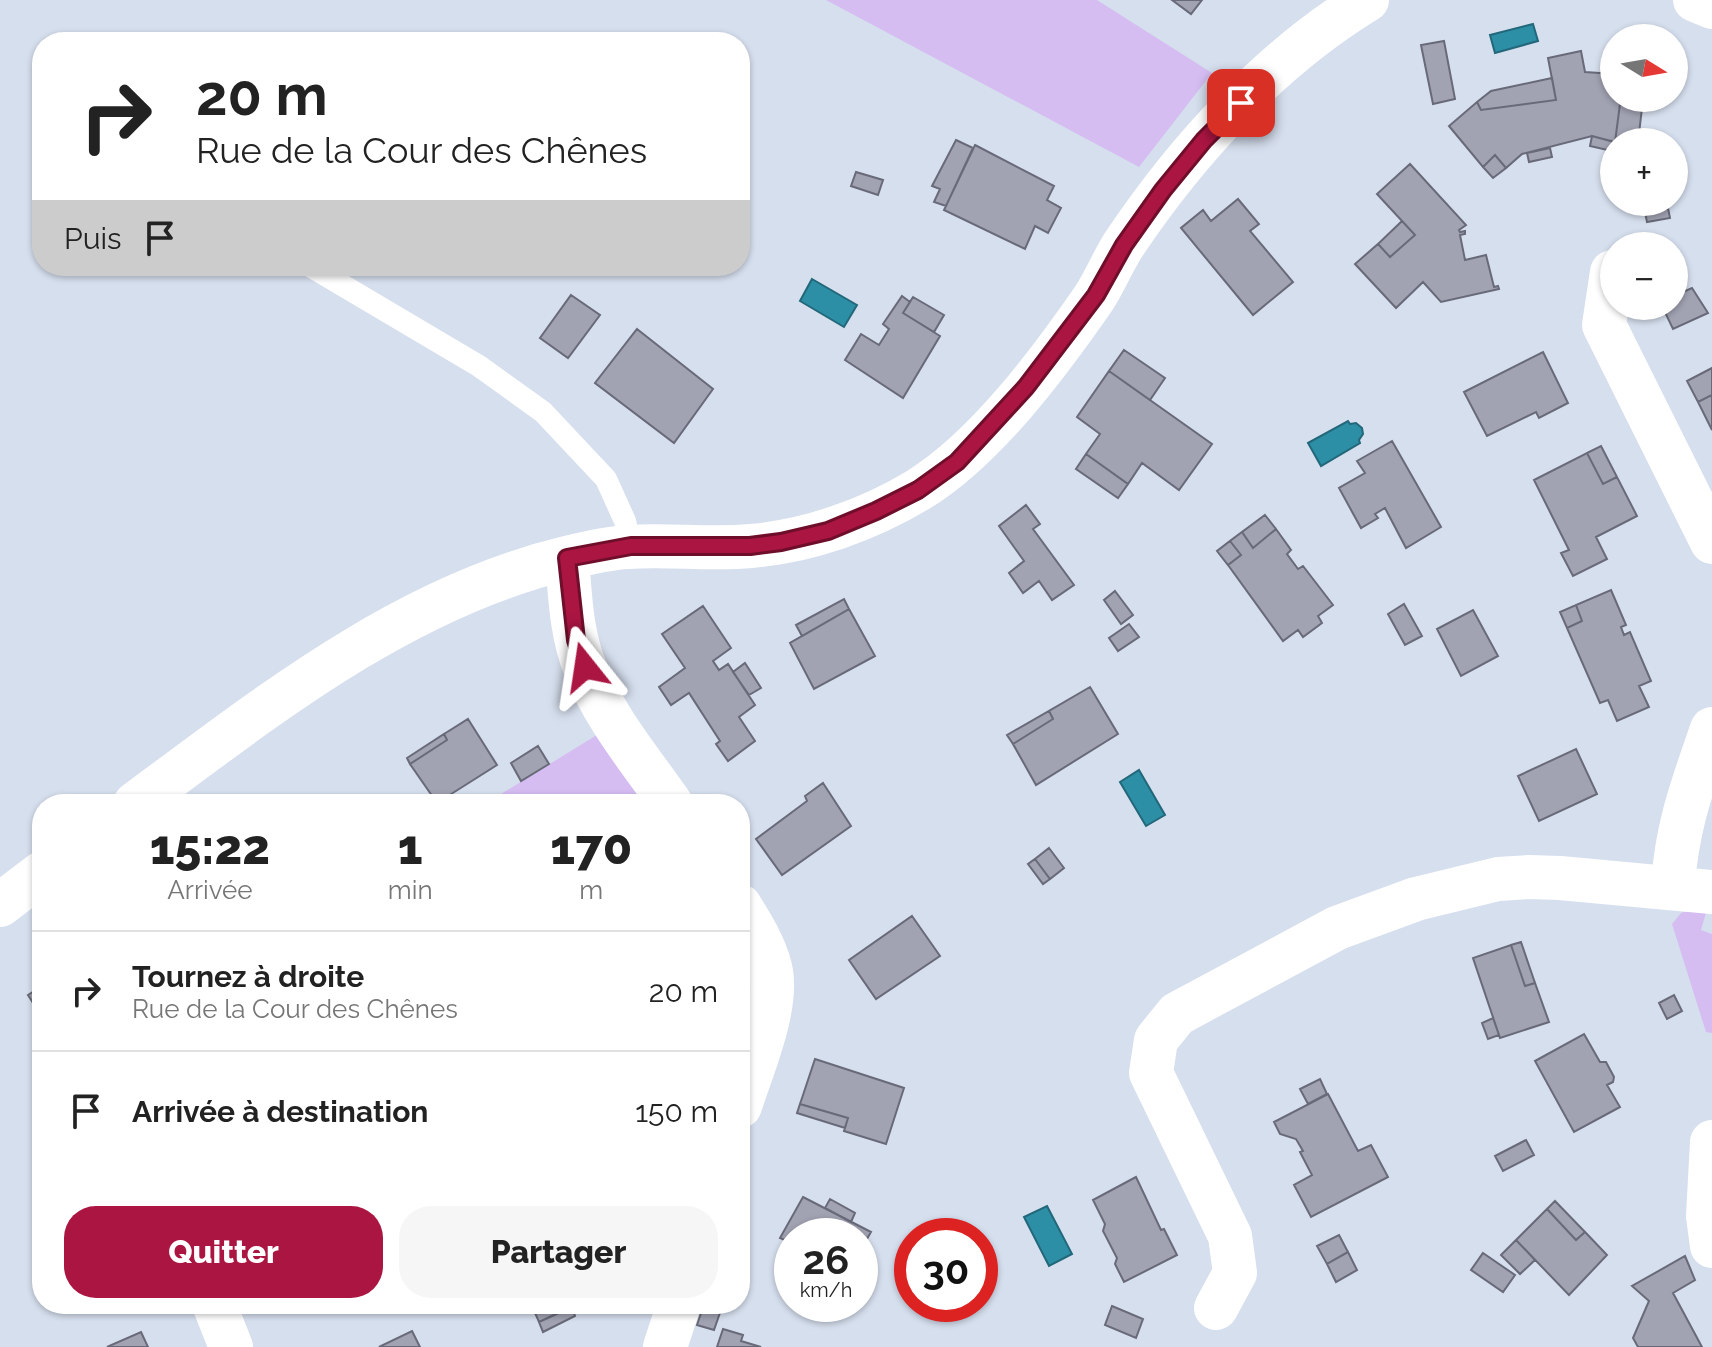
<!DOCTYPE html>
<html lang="fr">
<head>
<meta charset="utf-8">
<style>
  :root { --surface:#fff; --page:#f6f6f6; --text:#222; --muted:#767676; --line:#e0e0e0; --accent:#aa1542 }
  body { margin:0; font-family:Raleway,sans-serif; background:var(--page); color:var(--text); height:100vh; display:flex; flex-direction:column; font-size:30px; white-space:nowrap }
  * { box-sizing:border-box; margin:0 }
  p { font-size:26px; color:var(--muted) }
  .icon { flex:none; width:44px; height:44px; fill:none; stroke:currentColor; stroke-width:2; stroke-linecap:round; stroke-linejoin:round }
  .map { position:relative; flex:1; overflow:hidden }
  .panel { position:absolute; left:32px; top:794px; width:718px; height:520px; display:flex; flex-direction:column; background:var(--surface); border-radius:32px; box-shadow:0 2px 6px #0004 }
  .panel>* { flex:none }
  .hud { position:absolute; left:32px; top:32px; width:718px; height:244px; border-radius:32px; box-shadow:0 2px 6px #0004; background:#fff; color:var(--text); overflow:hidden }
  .needle { width:52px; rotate:101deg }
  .buttons { position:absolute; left:1600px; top:24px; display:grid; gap:16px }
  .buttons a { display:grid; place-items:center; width:88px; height:88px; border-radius:50%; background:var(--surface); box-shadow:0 2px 6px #0004; font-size:40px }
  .speed { position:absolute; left:774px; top:1218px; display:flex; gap:16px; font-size:40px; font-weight:700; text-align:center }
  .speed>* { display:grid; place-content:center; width:104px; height:104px; border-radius:50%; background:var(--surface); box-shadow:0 2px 6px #0004; line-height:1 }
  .speed small { font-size:20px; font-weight:400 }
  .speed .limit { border:12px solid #d22; background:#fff; color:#111 }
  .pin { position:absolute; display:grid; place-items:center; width:68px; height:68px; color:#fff; margin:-34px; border-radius:16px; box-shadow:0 4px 12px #0006 }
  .me { position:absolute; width:88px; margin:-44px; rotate:345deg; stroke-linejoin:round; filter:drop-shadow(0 0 6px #0008) }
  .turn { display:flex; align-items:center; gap:28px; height:168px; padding:0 32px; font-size:36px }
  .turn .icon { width:104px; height:104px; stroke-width:2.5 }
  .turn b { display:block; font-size:56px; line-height:68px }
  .then { display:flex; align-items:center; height:76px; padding:0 32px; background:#0003; gap:16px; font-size:30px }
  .eta { display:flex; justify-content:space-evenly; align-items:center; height:136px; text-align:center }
  .eta b { font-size:48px; font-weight:800; line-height:56px }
  .primary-button { display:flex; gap:16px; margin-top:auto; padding:16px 32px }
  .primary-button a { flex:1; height:92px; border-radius:32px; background:var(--accent); color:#fff; font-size:32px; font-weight:800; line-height:92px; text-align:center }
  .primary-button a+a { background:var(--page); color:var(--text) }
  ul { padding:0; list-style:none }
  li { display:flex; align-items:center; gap:24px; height:120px; padding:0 32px; border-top:2px solid var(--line) }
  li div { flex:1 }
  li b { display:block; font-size:30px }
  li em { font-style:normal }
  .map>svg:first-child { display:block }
  .green { fill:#d5bdf2 }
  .water { fill:#2c8fa6; stroke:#22687a; stroke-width:2 }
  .building { fill:#a1a2b2; stroke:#696a79; stroke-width:2 }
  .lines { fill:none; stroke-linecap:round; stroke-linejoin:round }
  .service { stroke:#fff; stroke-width:22 }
  .minor { stroke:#fff; stroke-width:44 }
  .route-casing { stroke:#6e0e2b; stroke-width:20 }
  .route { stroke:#aa1542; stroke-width:14 }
</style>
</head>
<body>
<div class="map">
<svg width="1712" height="1347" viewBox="0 0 1712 1347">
  <rect width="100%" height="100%" fill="#d6dfee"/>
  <!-- green -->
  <path class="green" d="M826,0H1097L1212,73L1139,167Z
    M600,733L646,804H485Z
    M1687,911L1706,913L1701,930L1712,934V1033L1706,1032L1672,924L1681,913Z"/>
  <!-- water -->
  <path class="water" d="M1533,24L1538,41L1495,53L1490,35Z
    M812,279L857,305L844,327L800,301Z
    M1348,421L1350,424L1356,423L1362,428L1363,434L1359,440L1360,443L1321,466L1308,443Z
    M1139,770L1165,815L1146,826L1120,782Z
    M1047,1206L1072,1254L1049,1266L1024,1217Z"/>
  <!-- building -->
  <path class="building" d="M1172,0H1202L1191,14Z
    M1444,41L1455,99L1433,104L1421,45Z
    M1581,51L1585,72L1614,74V98H1644L1642,108L1620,104L1615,142L1592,136L1522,154L1506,168L1495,155L1483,167L1449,126L1477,102L1481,110L1556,100L1548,58Z
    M1552,78L1556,100L1481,110L1477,102L1491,91Z
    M1620,104L1642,108L1638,142H1615Z
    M1592,136L1614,142L1612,151L1590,146Z
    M956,140L973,148L946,206L934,202L940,189L932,186Z
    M975,145L1054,186L1047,200L1061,208L1048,233L1035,226L1025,249L944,210Z
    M1550,148L1552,157L1529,162L1527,153Z
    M1495,155L1506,168L1493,178L1483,167Z
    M1410,164L1466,225L1459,230L1460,232L1465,231V234L1460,235L1465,260L1486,255L1494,287L1498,286L1499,289L1441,302L1423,282L1396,308L1355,264L1378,244L1390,257L1415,235L1377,194Z
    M856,172L883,180L878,195L851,186Z
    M1238,199L1259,224L1250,231L1293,282L1253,315L1181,228L1203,210L1211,221Z
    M1644,202H1667L1668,208L1645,212Z
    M1668,208L1670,218L1647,222L1645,212Z
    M1402,221L1415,235L1390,257L1378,244Z
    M1692,288L1708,313L1673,329L1662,306H1674V296Z
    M571,295L600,315L568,358L540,338Z
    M902,296L910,302L903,313L940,336L903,398L845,360L861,334L879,345L889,329L883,324Z
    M913,297L944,315L934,332L903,313Z
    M637,329L713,389L674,443L595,383Z
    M1124,350L1165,378L1150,400L1109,371Z
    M1543,352L1568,403L1539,418L1536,412L1487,436L1464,392Z
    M1712,368V395L1698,402L1687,381Z
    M1109,371L1212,444L1179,490L1142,463L1128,484L1086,454L1100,434L1077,417Z
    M1712,395V430L1698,402Z
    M1392,441L1441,527L1406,548L1385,508L1375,514L1378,518L1361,528L1339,488L1365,473L1357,461Z
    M1601,446L1617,477L1603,484L1587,453Z
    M1587,453L1603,484L1617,477L1637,516L1596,537L1607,559L1573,576L1561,553L1569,550L1534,480Z
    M1086,454L1128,484L1118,498L1076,469Z
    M1026,505L1040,524L1033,529L1074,585L1052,600L1039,581L1023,593L1009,573L1024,561L999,526Z
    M1265,515L1276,529L1253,548L1242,532Z
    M1276,529L1291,550L1287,554L1298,569L1303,566L1333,605L1318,616L1322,623L1303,637L1298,630L1283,641L1228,565L1241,555L1230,541L1242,532L1253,548Z
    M1230,541L1241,555L1228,565L1217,551Z
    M1611,590L1626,625L1621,627L1624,635L1630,632L1651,681L1639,686L1649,707L1617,721L1608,700L1600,703L1567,628L1582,621L1576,605Z
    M1115,591L1133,615L1121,624L1104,600Z
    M844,599L849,609L802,636L796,625Z
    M1404,604L1422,636L1405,645L1388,614Z
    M1576,605L1582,621L1567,628L1560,612Z
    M703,606L731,648L713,661L719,670L728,664L755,705L739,717L755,741L728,761L716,744L720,741L689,693L671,705L659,687L685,668L662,634Z
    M849,609L875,656L814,689L790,643Z
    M1473,610L1498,656L1461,676L1437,629Z
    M1129,624L1139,637L1118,651L1109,638Z
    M745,663L761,688L749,695L733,672Z
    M1090,687L1118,734L1036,785L1013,744L1053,719L1049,711Z
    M1049,711L1053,719L1013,744L1007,735Z
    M468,719L497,765L437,803L410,764L447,740L444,734Z
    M444,734L447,740L410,764L407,758Z
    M538,746L549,764L521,781L511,763Z
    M1576,749L1597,794L1539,821L1518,776Z
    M823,783L851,826L782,875L756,839L807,801L805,796Z
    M1049,848L1064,868L1050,879L1035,859Z
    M1035,859L1050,879L1043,884L1028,864Z
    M912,916L940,956L876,999L849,960Z
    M1521,942L1535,983L1525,986L1511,945Z
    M1511,945L1525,986L1535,983L1549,1022L1500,1038L1473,958Z
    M42,986V1017L28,995Z
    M1674,995L1682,1011L1667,1019L1659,1003Z
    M1493,1018L1499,1035L1488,1039L1482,1023Z
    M1584,1034L1600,1062H1606L1614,1077L1613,1082L1607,1085L1620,1107L1574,1132L1535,1061Z
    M815,1059L904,1088L886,1144L844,1131L848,1118L800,1104Z
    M1320,1079L1327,1094L1308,1104L1300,1089Z
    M1328,1094L1358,1151L1371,1145L1388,1177L1311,1217L1294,1185L1312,1175L1300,1152L1303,1151L1296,1139L1280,1134L1274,1122Z
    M800,1104L848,1118L845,1128L797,1113Z
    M1526,1140L1534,1155L1503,1171L1495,1156Z
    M1136,1177L1161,1230L1164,1229L1177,1255L1124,1282L1115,1264L1117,1258L1103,1231L1105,1224L1093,1200Z
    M803,1197L871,1232L860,1251V1236H792V1239L789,1237L787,1241L780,1238Z
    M830,1199L855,1213L851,1222L825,1208Z
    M1555,1201L1585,1232L1576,1240L1547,1209Z
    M1547,1209L1576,1240L1585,1232L1607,1255L1569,1295L1516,1240Z
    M1339,1235L1348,1252L1327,1264L1317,1246Z
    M37,1238L42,1239V1286L34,1285Z
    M1516,1240L1535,1260L1520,1274L1501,1255Z
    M1348,1252L1357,1270L1336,1282L1327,1264Z
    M1483,1253L1515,1275L1503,1292L1471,1270Z
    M1685,1256L1695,1280L1673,1293L1702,1347H1638L1633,1338L1649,1301L1632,1286Z
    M531,1304H577L539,1322Z
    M704,1304H723L714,1330L697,1325Z
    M1112,1306L1143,1319L1136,1338L1105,1325Z
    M572,1307L575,1316L543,1332L539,1322Z
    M723,1329L743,1335L741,1341L761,1347H717Z
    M412,1331L420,1347H379Z
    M141,1332L148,1347H107Z"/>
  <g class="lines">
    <!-- service -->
    <path class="service" d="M310,266L479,366L543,412L606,479L625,521L631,546"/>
    <!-- minor -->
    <path class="minor" d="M1695,0L1712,7
      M1612,272L1604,325L1712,542
      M567,558C570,594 571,633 585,668C604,717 641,761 671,804
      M135,804C267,706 404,597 567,558C587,553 608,548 628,547C669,544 710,550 751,546C809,541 868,520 918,490C985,449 1049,363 1094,298C1105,281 1113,261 1124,244C1187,150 1270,59 1367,0
      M1673,887C1676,828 1693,784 1712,729
      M0,905L42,873
      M740,906C752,926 764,944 770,967C780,1005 752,1068 740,1106
      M1712,1142L1708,1216L1712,1246
      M214,1304L231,1347
      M1216,1308L1235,1273L1230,1236L1151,1073L1156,1040L1177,1014L1337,928L1416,899L1498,879L1529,877L1560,878L1712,892
      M665,1347L679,1304"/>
  </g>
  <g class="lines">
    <defs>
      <path id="route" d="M585,667L576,640L567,558L631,546H750L781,542L828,531L876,511L918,490L957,462L1026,387L1096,295L1124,245L1163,190L1204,140L1241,103"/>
    </defs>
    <!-- route casing -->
    <use href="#route" class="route-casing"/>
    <!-- route -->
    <use href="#route" class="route"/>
  </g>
</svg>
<div class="buttons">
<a><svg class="needle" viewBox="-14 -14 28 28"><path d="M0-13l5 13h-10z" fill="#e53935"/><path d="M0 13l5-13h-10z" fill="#767676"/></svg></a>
<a>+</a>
<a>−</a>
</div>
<div class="speed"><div>26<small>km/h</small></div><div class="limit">30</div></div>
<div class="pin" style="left:1241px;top:103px;background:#d93025"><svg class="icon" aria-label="arrive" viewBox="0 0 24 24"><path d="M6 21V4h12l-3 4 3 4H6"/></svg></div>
<svg class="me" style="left:585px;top:667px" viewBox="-20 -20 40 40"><path d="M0-17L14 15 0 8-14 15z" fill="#aa1542" stroke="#fff" stroke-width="4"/></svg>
<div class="hud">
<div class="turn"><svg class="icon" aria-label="right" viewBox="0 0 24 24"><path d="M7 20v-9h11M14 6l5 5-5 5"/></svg><div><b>20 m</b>Rue de la Cour des Chênes</div></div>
<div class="then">Puis<svg class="icon" aria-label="arrive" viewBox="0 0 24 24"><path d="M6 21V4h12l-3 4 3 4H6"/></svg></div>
</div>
<section class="panel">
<div class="eta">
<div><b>15:22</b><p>Arrivée</p></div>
<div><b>1</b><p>min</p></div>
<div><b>170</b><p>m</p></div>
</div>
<ul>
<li><svg class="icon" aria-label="right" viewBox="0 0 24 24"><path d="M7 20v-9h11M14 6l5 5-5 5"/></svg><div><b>Tournez à droite</b><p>Rue de la Cour des Chênes</p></div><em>20 m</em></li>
<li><svg class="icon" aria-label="arrive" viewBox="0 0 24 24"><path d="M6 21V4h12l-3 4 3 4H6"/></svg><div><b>Arrivée à destination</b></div><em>150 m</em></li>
</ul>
<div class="primary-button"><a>Quitter</a><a>Partager</a></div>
</section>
</div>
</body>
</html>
